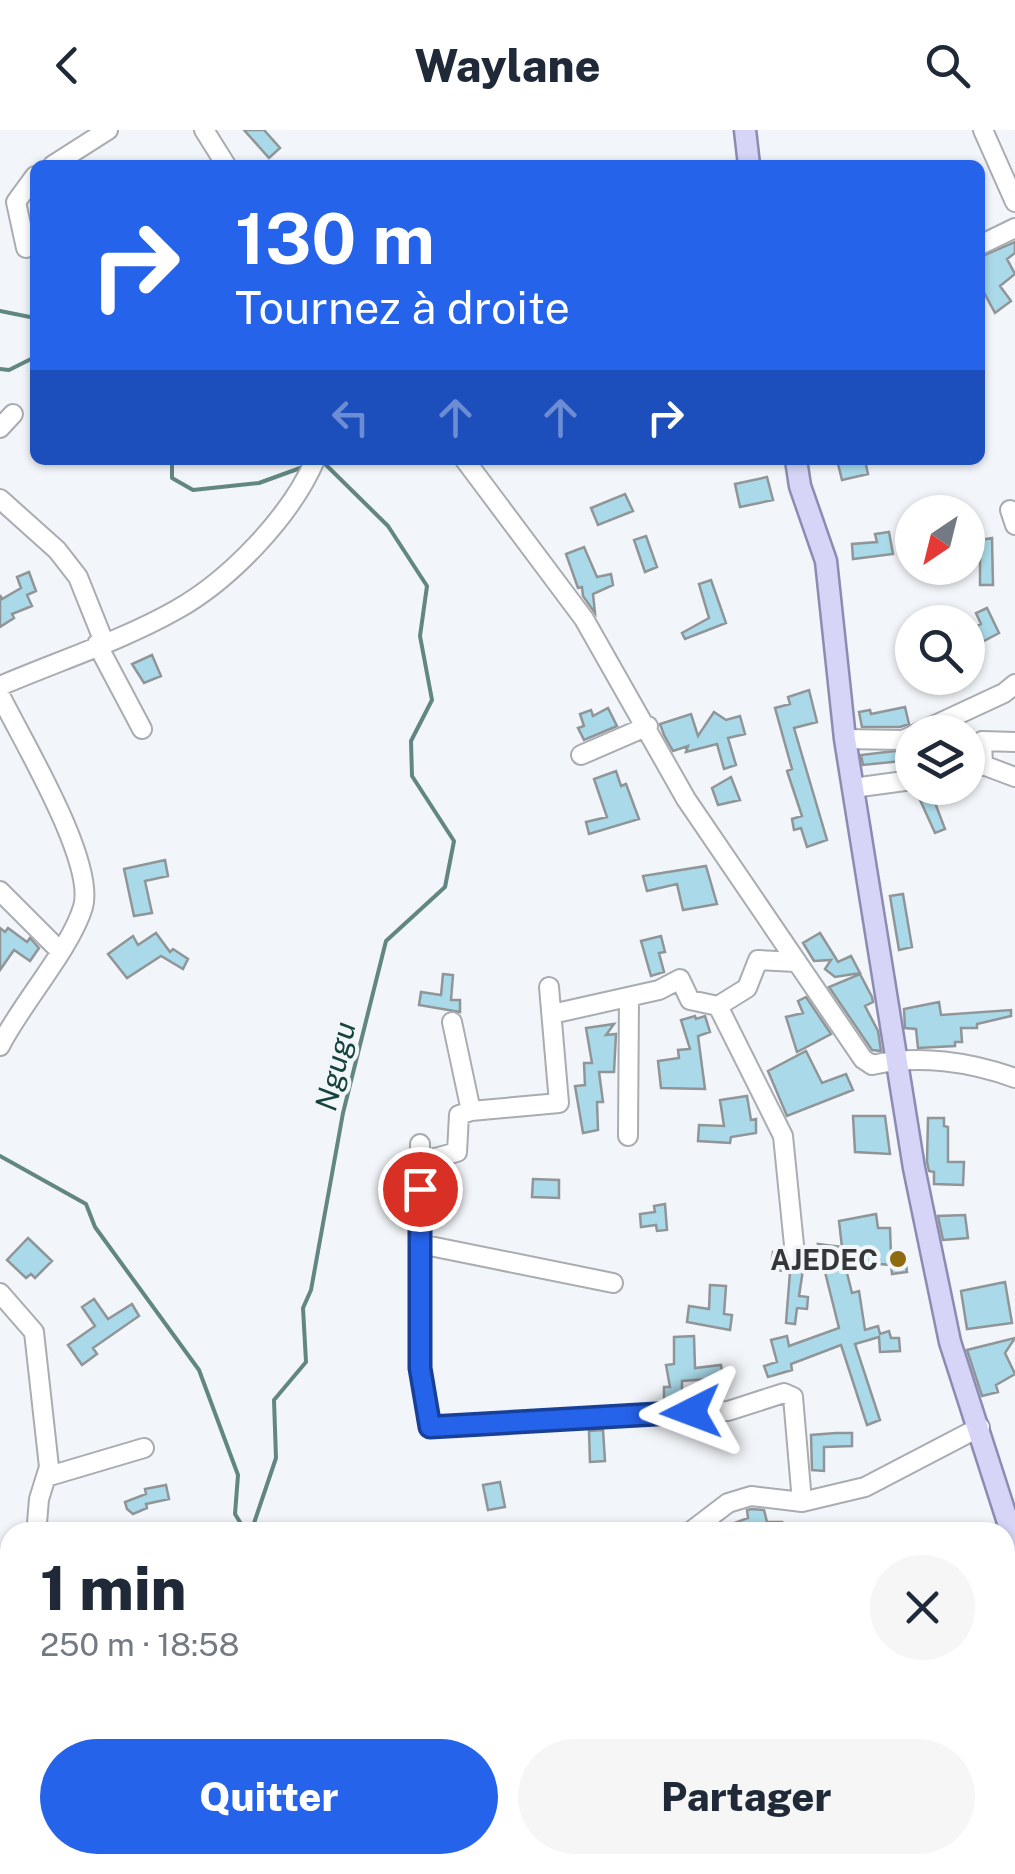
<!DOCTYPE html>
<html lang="fr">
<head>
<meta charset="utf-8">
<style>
  :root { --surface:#fff; --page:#f6f6f7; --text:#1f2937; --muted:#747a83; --accent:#2563eb }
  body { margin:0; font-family:"Public Sans",sans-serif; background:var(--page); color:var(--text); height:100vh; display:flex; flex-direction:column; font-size:38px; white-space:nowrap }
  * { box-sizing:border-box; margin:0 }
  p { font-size:32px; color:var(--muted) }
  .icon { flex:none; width:55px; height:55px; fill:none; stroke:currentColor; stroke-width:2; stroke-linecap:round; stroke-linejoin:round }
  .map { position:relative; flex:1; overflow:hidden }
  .panel { position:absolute; left:0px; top:1392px; width:1015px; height:352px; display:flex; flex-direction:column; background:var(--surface); border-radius:30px 30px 0 0; box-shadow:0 2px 8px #0004 }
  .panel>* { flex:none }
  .hud { position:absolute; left:30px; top:30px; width:955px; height:305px; border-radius:15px; box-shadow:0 2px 8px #0004; background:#2563eb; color:#fff; overflow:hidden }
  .needle { width:65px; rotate:215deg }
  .fabs { position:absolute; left:895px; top:365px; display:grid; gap:20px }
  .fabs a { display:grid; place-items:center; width:90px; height:90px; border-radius:50%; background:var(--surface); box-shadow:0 2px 8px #0004; font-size:50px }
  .pin { position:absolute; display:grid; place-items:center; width:85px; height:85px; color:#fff; margin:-42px; border:5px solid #fff; border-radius:50%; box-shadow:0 2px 10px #0007 }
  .me { position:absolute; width:110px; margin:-55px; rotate:267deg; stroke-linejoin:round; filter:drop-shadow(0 0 8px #0008) }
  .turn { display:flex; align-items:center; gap:35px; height:210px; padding:0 40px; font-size:45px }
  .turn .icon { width:130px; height:130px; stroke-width:2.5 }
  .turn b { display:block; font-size:70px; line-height:85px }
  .lanes { display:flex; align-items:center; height:95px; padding:0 40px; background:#0003; justify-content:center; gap:50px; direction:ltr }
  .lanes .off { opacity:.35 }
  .round { display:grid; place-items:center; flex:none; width:105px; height:105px; border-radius:52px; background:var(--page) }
  .summary { display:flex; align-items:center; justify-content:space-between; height:170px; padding:0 40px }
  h1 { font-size:60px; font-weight:800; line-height:75px }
  .primary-button { display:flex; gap:20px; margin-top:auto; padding:20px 40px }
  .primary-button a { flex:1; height:115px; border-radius:60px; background:var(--accent); color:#fff; font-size:40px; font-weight:800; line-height:115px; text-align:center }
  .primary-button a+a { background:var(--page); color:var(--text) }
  header { display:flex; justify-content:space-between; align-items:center; height:130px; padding:0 40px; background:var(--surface); font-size:45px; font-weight:800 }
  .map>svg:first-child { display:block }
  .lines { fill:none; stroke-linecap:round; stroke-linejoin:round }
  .stream { stroke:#628681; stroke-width:4 }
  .building { fill:#aadae9; stroke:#909597; stroke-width:2.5 }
  .minor-casing { stroke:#a9acb0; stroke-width:22 }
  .major-casing { stroke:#8c8bb1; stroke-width:25 }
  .minor { stroke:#fff; stroke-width:18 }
  .major { stroke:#d6d5f8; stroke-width:20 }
  .route-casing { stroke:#184099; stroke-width:25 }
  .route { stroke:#2563eb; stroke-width:18 }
  .poi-dot { fill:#8f6b10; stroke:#f2f5f9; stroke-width:4 }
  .labels { text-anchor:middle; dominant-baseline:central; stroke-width:8; stroke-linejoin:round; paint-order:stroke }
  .poi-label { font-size:28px; font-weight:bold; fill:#343637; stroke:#f2f5f9; text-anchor:end }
  .water-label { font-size:30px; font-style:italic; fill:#15433e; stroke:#f2f5f9 }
</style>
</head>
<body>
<header><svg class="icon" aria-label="back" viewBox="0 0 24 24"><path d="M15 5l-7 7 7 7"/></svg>Waylane<svg class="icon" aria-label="search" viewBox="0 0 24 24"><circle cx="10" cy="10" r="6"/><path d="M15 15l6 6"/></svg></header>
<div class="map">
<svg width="1015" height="1744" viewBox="0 0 1015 1744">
  <rect width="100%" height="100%" fill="#f2f5f9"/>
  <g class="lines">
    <!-- stream -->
    <path class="stream" d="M0,181L35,188
      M0,239L9,240L35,227
      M172,330V348L193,360L259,353L303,337
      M0,1026L86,1074L95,1097L199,1240L238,1345L235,1384L246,1402
      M251,1402L276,1328L274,1270L306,1232L303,1178L311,1160L343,983L386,811L445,757L454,711L412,646L411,611L432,570L420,506L427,456L388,396L321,330
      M464,1735L471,1744"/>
  </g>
  <!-- building -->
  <path class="building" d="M244,0H264L280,18L269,28Z
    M1015,112V123L1007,129L1015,144L1000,156L1011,171L995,183L980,155V127Z
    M865,330L868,344L842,350L838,334Z
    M767,347L773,370L740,377L735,354Z
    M625,364L633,381L598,395L591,378Z
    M889,402L893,424L853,429L852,414L877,412L875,404Z
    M646,406L657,437L645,442L634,410Z
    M992,408L993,455H980V421L975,411Z
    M584,417L597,447L611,444L613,455L593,464L595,483L583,466L582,457L578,458L566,424Z
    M29,442L36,461L27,465L32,476L12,484L14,488L0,497V465L2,469L21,458L17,447Z
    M711,450L726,493L685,509L682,503L709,488L699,454Z
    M987,478L999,503L982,512L975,497L981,494L976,483Z
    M152,525L161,546L144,553L132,534Z
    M809,560L817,592L794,598L827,710L807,717L801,698L794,700L792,689L802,686L787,641L792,639L775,578L790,574L788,567Z
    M905,577L909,594L900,597H862L859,582L870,580L871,584Z
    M608,578L617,596L584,610L578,598L584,596L580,584L591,580L593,586Z
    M714,582L726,590L740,586L745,604L728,608L736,635L724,639L717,614L686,622L688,616L673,621L664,605L660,594L691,584L698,606Z
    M912,619V630L863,635L861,625Z
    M616,641L621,656L626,654L639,689L589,704L586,692L607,687L594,649Z
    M731,647L740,670L718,675L712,658Z
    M922,658H927L934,670L945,699L935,703L916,661Z
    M165,730L168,746L145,751L152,783L134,786L124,739Z
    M706,736L717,774L683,780L677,754L647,761L643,746Z
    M903,764L912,817L899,820L890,766Z
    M0,798L5,802L8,798L27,812L30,808L39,818L30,831L14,820L0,840Z
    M156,803L170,822L173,819L188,829L183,839L161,826L127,848L108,824L133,806L138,815Z
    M820,803L838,832L851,826L860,843L835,847L825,839L831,830L814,831L803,813Z
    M661,806L665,822L659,823L664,842L651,846L641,811Z
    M443,844L453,845L451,870H460V882L419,875L421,862L441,865Z
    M860,844L872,867L873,872L865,876L878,901L881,921L872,920L829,857Z
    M806,867L831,904L797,922L786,887L803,883L798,871Z
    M939,872L941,885L1011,880V886L977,894V898H961L962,912H955V916L918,918L916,899L905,898L904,879Z
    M695,886L696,889L705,886L710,902L698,906L705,959L661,958L658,931L679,928L678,920L690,919L681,890Z
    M614,894L606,905L616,904L614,942H599L603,972H597L598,1000L583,1003L575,956L585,955L584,933H592L586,898Z
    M806,921L822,953L846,944L853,960L787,986L768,941Z
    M747,966L751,990L756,989V1003L731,1007L730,1013L698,1011L699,995L724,996L720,970Z
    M853,986H885L890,1024L855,1022Z
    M928,988H944V996L948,997V1032H964L963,1055L934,1054V1042L929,1041L927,1032Z
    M533,1049L559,1050V1068L532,1067Z
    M665,1074L667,1100L657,1101L656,1095L641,1097L640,1084L655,1082L654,1076Z
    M876,1084L878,1098H890L891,1125L905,1124L907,1142L892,1144L891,1135L844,1131L852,1163L859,1161L865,1200L878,1196L880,1204L889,1201L891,1208H899L900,1221L880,1222L879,1207L855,1214L880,1290L867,1295L841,1215L791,1234L792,1240L768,1247L764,1236L777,1232L771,1210L787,1206L789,1216L839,1198L818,1114L842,1117L839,1091Z
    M965,1085L968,1108L943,1110L938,1086Z
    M28,1108L52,1131L35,1148L31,1144L26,1148L7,1130Z
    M773,1122L782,1123L791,1137L804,1133L799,1166L808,1167L807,1179L797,1178L795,1194L786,1193L790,1142L770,1139Z
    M1005,1152L1012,1193L967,1199L961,1161Z
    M710,1155L726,1156L724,1184L732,1185L730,1200L687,1192L689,1176L709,1179Z
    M94,1169L108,1189L132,1174L139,1186L93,1218L97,1224L82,1235L68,1215L95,1196L82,1177Z
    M694,1206L695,1238L721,1235L723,1248L682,1251V1270H664V1257H670L666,1235L674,1234V1207Z
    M1015,1208L1005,1223L1015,1244L996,1255L998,1262L982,1266L967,1220Z
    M603,1300L605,1331L590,1332L589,1301Z
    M836,1303H852V1316L824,1317V1341L812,1340L811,1305Z
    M500,1352L505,1377L488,1380L483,1355Z
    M166,1355L169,1369L146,1374L147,1378L133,1384L127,1379L125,1372L146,1364L145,1359Z
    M752,1379L764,1380L767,1392H782V1402H710L748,1388L747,1380Z"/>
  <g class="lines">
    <defs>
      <path id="minor" d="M204,0L226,35
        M983,0L1015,72
        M53,35L108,0
        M980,115L1015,98
        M26,118L16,72L35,46
        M0,298L13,284
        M465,330L584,489L686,669L863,929L872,935C918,924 971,932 1015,948
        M0,369L57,420L78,447L104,512
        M1010,380L1015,395
        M97,514L142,599
        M0,556C58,531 121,511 176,480C230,450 291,386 315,330
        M0,565C22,610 96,732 83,777C71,818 21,874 0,916
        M845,609L903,610L1004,563L1015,554
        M581,625L648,596
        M983,635L1015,647
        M968,640L983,635L982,611L1015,612
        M853,658L912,650
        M0,761L59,820
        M718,876L783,1006L795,1125
        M552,884L659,860L680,849L690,870L718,876L747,858L758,830L795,832
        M471,981L559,973L549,857
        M628,1006L629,867
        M420,1014V1238L430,1297L728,1281L784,1263L793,1267L802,1372
        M420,1032L457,1022L459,985L471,981L452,892
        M420,1114L613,1153
        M0,1163L34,1202L49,1337L39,1369L37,1393L41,1402
        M46,1347L144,1318
        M690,1402L728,1373L751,1366L802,1372L865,1357L980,1297
        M1005,1454L1015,1451
        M0,1490L10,1486
        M0,1562L10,1582
        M1005,1718L1015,1712
        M88,1735L91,1744
        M811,1735L817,1744
        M582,1744L612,1735
        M964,1744L979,1735"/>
      <path id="major" d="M745,0L749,35
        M796,330L800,356L826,431L845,609L914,1038L950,1212L1015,1414"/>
    </defs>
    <!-- minor casing -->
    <use href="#minor" class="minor-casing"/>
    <!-- major casing -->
    <use href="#major" class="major-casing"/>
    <!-- minor -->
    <use href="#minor" class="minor"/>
    <!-- major -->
    <use href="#major" class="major"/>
  </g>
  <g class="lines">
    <defs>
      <path id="route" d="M420,1059V1238L430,1297L691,1282"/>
    </defs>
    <!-- route casing -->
    <use href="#route" class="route-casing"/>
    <!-- route -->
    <use href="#route" class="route"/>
  </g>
  <!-- markers -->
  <circle class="poi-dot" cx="898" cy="1129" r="10"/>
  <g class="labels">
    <!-- poi labels -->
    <g class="poi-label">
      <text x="878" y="1129">AJEDEC</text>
    </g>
    <!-- water labels -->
    <g class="water-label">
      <text transform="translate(335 936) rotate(-77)">Ngugu</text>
    </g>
  </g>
</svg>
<div class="fabs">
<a><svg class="needle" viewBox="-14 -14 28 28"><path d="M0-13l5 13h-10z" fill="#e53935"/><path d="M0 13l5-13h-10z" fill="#747a83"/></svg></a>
<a><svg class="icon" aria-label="search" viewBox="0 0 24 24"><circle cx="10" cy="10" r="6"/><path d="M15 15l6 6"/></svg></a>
<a><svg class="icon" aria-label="layers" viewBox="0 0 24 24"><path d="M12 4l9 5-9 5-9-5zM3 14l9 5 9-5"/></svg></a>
</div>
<div class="pin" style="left:420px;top:1059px;background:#d93025"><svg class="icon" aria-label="arrive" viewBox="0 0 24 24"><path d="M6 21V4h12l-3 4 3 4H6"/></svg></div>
<svg class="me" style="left:691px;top:1282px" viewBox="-20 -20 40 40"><path d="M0-17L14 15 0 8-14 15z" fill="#2563eb" stroke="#fff" stroke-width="4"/></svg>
<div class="hud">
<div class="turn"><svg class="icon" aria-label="right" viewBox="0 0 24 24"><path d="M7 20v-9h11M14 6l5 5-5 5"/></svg><div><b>130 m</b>Tournez à droite</div></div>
<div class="lanes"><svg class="icon off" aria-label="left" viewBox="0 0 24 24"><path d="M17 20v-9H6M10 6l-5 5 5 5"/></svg><svg class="icon off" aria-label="ahead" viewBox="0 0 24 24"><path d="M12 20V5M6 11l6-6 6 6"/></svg><svg class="icon off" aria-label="ahead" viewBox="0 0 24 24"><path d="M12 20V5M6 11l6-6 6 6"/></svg><svg class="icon" aria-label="right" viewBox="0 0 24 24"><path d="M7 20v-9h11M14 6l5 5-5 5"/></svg></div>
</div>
<section class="panel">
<div class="summary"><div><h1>1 min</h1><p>250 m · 18:58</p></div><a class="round"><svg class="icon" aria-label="close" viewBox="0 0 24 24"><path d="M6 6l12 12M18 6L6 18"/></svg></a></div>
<div class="primary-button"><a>Quitter</a><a>Partager</a></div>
</section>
</div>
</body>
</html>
